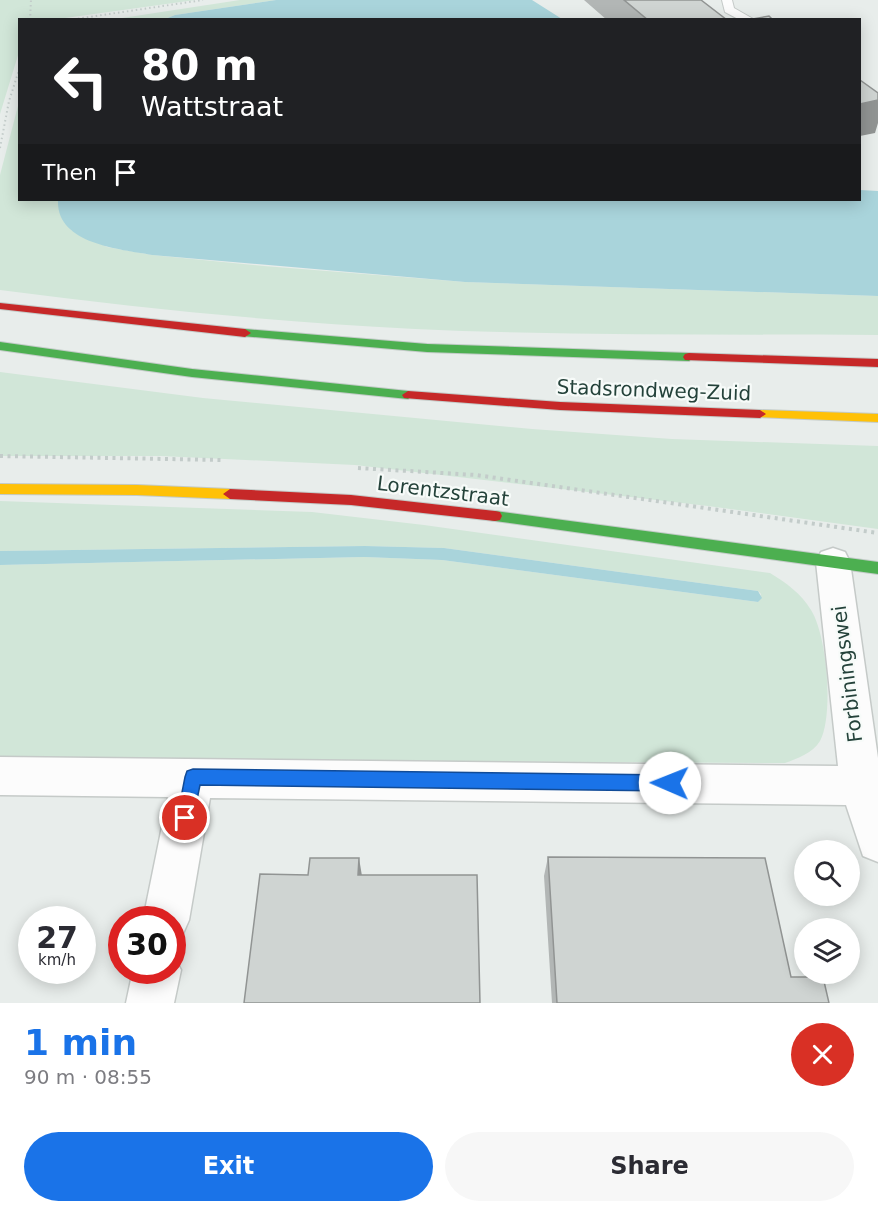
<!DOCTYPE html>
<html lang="en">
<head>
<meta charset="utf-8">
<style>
  :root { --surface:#fff; --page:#f7f7f7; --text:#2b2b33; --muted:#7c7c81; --accent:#1a73e8 }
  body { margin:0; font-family:"DejaVu Sans",sans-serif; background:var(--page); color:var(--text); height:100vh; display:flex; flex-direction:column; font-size:22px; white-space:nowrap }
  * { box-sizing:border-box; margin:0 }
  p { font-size:20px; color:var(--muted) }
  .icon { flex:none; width:33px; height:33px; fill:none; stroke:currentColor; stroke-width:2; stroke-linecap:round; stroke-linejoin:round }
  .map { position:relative; height:1003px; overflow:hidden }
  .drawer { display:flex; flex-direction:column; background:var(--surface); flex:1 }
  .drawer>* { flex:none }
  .hud { position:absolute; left:18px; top:18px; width:843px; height:183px; border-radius:0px; box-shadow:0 3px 15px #0003; background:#202124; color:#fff; overflow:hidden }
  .buttons { position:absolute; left:794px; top:840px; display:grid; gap:12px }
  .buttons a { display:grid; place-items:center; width:66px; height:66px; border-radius:50%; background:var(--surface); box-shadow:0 3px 15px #0003; font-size:30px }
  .speed { position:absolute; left:18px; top:906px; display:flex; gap:12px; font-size:30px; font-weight:700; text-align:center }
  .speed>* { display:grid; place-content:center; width:78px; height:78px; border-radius:50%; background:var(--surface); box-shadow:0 3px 15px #0003; line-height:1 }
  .speed small { font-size:15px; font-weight:400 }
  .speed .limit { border:9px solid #d22; background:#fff; color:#111 }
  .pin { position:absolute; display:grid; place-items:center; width:51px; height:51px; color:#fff; margin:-26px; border:3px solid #fff; border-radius:50%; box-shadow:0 2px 6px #0007 }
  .me { position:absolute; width:66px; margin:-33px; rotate:271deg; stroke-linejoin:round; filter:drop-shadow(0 0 4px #0008) }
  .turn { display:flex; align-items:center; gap:21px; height:126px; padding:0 24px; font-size:27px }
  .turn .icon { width:78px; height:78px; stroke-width:2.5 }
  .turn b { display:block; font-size:42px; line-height:51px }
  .then { display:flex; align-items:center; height:57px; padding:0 24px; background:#0003; gap:12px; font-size:22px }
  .round { display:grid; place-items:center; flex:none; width:63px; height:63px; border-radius:32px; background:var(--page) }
  .overview { display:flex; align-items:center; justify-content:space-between; height:102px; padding:0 24px }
  h1 { font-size:36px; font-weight:700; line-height:45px; color:var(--accent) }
  .primary-button { display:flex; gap:12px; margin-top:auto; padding:12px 24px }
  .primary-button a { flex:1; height:69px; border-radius:36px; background:var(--accent); color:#fff; font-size:24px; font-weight:700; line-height:69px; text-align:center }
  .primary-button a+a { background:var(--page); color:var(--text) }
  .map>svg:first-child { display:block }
  .green { fill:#d1e6d8 }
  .water { fill:#a9d4db }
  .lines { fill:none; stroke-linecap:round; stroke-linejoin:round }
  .lane-casing { stroke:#c5cac8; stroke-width:2 }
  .street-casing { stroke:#c5cac8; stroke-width:3 }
  .fast-casing { stroke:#c3cbc8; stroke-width:2 }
  .slow-casing { stroke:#c3cbc8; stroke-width:2 }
  .jam-casing { stroke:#c3cbc8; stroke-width:2 }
  .path-far1 { stroke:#c3ccca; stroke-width:2; stroke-dasharray:1.5 3; stroke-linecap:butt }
  .path { stroke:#c3ccca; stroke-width:4; stroke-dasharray:3 4.5; stroke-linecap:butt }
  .lane { fill:#fcfcfc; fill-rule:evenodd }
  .street { fill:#fcfcfc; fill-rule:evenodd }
  .fast { fill:#4caf50; fill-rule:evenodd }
  .slow { fill:#ffc107; fill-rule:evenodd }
  .jam { fill:#c62828; fill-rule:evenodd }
  .wall { fill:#b2b6b5 }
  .shaded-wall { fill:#919493 }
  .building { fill:#cfd4d2; stroke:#919493; stroke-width:1.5 }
  .route { fill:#1a73e8; stroke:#114b97; stroke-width:1.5 }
  .labels { text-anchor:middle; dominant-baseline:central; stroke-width:4.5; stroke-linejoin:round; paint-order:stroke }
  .street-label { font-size:20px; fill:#24423a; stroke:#f7fbf9 }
</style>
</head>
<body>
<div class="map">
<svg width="878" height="1003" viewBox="0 0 878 1003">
  <rect width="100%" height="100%" fill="#e8edeb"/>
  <!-- green -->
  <path class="green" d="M0,0H195L58,19L20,20L19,52L0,114Z
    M240,0H276L175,15L165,19L109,20Z
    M19,102L20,200H58L71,230L107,247L152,255L264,266L465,282L878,296V335C724,334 569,336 415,329C276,322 138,308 0,290V175Z
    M0,372L203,398L532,429L672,439L878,446V529L708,506L355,465L161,456H0Z
    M0,501L312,512L424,525L770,573C786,583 801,593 811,610C827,635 834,715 820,741C813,753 796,759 785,763L0,759V565L364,557L442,560L758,602L761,594L758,591L444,548L365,546L0,551Z"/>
  <!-- water -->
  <path class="water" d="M276,0H532L562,19H165L175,15Z
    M860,190L878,191V296L465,282L152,255C119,249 56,244 58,200H860Z
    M365,546L444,548L758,591L762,598L758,602L442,560L364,557L0,565V551Z"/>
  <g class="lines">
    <defs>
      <path id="lane" d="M722,0H732L734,8L755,20H740L725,12Z"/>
      <path id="street" d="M833,548L845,552L850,562L878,758V862L863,856L846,805L210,798L189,920L182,936L172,940V920H143L168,797L0,795V757L838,766L816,562L821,552Z
        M172,953L181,970L174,1003H126L133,970H172Z"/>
      <path id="fast" d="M245,329L427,344L689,353L695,357L689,361L427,352L241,336V330Z
        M0,342L192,369L408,391L414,395L408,399L192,377L0,350Z
        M495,511L878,562V574L495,521L490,520L488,516L490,512Z"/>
      <path id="slow" d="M760,410L878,414V422L756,417L754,414Z
        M0,484L137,485L230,489L237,494L230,499L137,495L0,494Z"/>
      <path id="jam" d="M0,303L245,329L251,333L245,337L0,309Z
        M689,353L878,359V367L685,360L683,357L685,354Z
        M408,391L560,402L760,410L766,414L760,418L560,410L404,398L402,395Z
        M230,489L351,495L495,511L500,512L502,516L500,520L495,521L351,505L230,499L223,494Z"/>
    </defs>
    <!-- lane casing -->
    <use href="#lane" class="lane-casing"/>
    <!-- street casing -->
    <use href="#street" class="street-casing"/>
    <!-- fast casing -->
    <use href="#fast" class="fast-casing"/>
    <!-- slow casing -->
    <use href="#slow" class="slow-casing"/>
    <!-- jam casing -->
    <use href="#jam" class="jam-casing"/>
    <!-- path-far1 -->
    <path class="path-far1" d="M30,20L31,0
      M69,20L203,0
      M0,148L9,101L20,67"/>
    <!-- path -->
    <path class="path" d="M0,456L222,460
      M358,468L476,475L878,533"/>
    <!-- lane -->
    <use href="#lane" class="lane"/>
    <!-- street -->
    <use href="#street" class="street"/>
    <!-- fast -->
    <use href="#fast" class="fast"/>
    <!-- slow -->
    <use href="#slow" class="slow"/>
    <!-- jam -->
    <use href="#jam" class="jam"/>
  </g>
  <!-- wall -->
  <path class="wall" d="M584,0H701L727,20H607Z
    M548,857L791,977L829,1003H552L544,876Z"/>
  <!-- shaded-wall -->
  <path class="shaded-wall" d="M878,100V123L875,133L860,136V104Z
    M359,858L362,876L358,875Z"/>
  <!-- building -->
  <path class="building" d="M624,0H701L727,20H648Z
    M769,16L773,20H747Z
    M860,80L878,93V100L860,104Z
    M548,857L765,858L791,977H823L829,1003H557Z
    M310,858H359L358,875H477L480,1003H244L260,874L308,875Z"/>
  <!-- route -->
  <path class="route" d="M193,769L670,775L676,778L679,783L676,789L670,791L200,785L192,824L185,826L179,824L177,818L185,777L187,771Z"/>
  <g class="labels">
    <!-- street labels -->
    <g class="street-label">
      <text transform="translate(654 390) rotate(2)">Stadsrondweg-Zuid</text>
      <text transform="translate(443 491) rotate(7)">Lorentzstraat</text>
      <text transform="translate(847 674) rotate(-97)">Forbiningswei</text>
    </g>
  </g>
</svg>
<div class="buttons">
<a><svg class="icon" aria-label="search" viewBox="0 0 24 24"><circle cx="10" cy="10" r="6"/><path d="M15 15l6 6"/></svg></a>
<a><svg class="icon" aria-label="layers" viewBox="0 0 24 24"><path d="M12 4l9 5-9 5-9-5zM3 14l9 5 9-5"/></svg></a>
</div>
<div class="speed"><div>27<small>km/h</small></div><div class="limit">30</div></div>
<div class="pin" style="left:185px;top:818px;background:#d93025"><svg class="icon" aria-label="arrive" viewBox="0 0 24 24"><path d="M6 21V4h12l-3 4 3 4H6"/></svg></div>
<svg class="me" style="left:670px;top:783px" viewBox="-20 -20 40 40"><circle r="19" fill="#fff"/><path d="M0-13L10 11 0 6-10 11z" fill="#1a73e8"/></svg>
<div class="hud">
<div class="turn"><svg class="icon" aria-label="left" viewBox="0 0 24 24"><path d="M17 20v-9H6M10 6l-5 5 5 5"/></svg><div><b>80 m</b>Wattstraat</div></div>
<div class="then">Then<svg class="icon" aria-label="arrive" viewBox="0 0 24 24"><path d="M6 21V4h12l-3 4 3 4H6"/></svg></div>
</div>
</div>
<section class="drawer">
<div class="overview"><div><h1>1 min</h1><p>90 m · 08:55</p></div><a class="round" style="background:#d93025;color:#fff"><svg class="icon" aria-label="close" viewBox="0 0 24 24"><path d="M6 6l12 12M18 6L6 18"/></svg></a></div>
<div class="primary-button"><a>Exit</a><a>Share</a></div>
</section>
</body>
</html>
